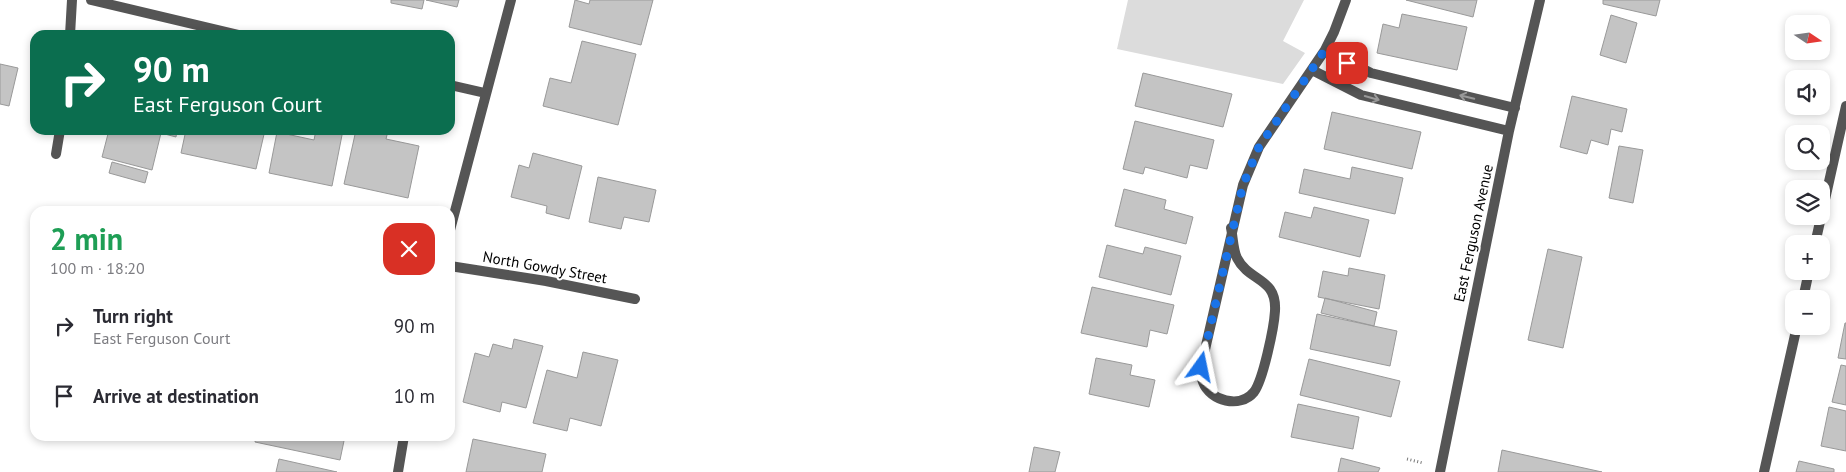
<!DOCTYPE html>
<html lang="en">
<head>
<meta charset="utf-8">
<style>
  :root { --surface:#fff; --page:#f7f7f7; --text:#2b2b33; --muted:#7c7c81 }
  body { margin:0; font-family:"PT Sans",sans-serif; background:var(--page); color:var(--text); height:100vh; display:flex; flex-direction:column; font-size:19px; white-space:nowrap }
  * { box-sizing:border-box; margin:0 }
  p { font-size:16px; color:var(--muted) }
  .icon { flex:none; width:28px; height:28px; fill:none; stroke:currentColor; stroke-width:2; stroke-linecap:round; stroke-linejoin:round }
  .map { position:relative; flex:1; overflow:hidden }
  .sheet { position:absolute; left:30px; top:206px; width:425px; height:235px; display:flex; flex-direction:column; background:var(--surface); border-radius:15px; box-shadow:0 2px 8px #0003 }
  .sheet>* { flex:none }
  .guide { position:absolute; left:30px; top:30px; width:425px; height:105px; border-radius:15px; box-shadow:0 2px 8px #0003; background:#0b6e4f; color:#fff; overflow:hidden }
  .needle { width:32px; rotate:103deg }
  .fabs { position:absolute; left:1785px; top:15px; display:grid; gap:10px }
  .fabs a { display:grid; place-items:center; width:45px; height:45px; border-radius:10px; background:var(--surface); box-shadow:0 2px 8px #0003; font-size:25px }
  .pin { position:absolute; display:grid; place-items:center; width:42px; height:42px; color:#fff; margin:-21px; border-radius:10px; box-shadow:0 2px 8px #0006 }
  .me { position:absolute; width:55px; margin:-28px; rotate:12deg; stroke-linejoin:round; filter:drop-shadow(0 0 4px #0008) }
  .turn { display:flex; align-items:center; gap:18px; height:105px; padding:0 20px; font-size:22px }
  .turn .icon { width:65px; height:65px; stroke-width:2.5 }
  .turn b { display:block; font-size:35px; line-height:42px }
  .round { display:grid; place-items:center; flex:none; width:52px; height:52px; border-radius:15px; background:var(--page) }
  .overview { display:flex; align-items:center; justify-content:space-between; height:85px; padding:0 20px }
  h1 { font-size:30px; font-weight:600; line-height:38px; color:#1e9e55 }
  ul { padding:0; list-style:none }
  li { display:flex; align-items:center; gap:15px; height:70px; padding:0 20px }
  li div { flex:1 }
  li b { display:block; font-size:19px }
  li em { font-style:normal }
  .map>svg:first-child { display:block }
  .green { fill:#dcdcdc }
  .building { fill:#c4c4c4; stroke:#999 }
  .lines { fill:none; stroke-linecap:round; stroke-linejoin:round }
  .path { stroke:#777; stroke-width:3; stroke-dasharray:1 2.5; stroke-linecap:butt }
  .minor { stroke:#555; stroke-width:10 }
  .oneway { stroke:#999 }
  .route { stroke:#1a73e8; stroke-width:9; stroke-dasharray:0 16.2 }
  .labels { text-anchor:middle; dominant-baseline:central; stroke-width:4; stroke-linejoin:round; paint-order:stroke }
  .street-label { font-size:15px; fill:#000; stroke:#fff }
</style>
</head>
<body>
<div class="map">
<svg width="1846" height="472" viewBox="0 0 1846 472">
  <rect width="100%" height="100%" fill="#fff"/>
  <!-- green -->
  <path class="green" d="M1128,0H1304L1283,41L1305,53L1283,84L1117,49Z"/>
  <!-- building -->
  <path class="building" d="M391,0H424L422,9L391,3Z
    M426,0H459L457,7Z
    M575,0L589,4L590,0H653L641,45L569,27Z
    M1406,0H1477L1473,17Z
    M1603,0H1660L1656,16L1603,4Z
    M1402,14L1467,27L1457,70L1377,53L1383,24L1399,28Z
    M1611,15L1637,23L1626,63L1600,55Z
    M582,41L636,54L618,125L543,106L550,78L571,83Z
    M0,64L18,68L9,106L0,104Z
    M1143,73L1232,94L1223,127L1135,106Z
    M1572,96L1627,109L1622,132L1611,129L1608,145L1591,140L1587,154L1560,147Z
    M1332,112L1421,132L1412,169L1324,149Z
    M1135,121L1214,140L1207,169L1190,165L1187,178L1145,167L1143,174L1123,169Z
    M109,130H177L176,137L161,133L152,170L102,157Z
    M186,130H265L256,169L181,153Z
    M316,130H343L332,186L269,173L277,132L314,140Z
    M356,130L388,131L386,139L419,146L408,198L344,184Z
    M1619,146L1643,150L1633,203L1609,198Z
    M533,153L582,166L569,219L546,213L547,206L511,197L519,165L529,168Z
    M112,162L148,172L145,183L109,173Z
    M1352,167L1403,178L1395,214L1299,193L1304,169L1350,179Z
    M598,177L656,190L649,222L624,217L621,229L589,222Z
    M1124,189L1166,200L1164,209L1193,217L1186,244L1115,226Z
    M1314,207L1369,220L1360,257L1279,237L1285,212L1311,218Z
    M1107,245L1143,254L1145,247L1181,256L1171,295L1099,277Z
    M1548,249L1582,257L1563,348L1528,340Z
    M1349,268L1385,275L1379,309L1318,297L1323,271L1348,276Z
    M1092,287L1174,305L1167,334L1150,330L1147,347L1081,333Z
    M1325,298L1377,312L1374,326L1321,313Z
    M1317,314L1397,331L1390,366L1310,349Z
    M1845,323H1846V359L1838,358Z
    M514,339L543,346L526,408L502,402L500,412L463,402L475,353L489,357L493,344L512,349Z
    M583,352L618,360L601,426L570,418L567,431L533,423L547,370L577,378Z
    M1096,358L1132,365L1130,375L1155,380L1149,407L1089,394Z
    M1309,359L1400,381L1391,417L1300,395Z
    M1841,365L1846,366V405L1832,402Z
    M1298,404L1359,417L1353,449L1291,437Z
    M1829,407L1846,411V451L1821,446Z
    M256,436H345L340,460L255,442Z
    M473,439L546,454L542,472H466Z
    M1034,447L1060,452L1055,472H1029Z
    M1502,450L1602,472H1498Z
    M1341,458L1380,468L1378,472H1338Z
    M279,459L337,472H276Z
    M1799,461L1834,469V472H1796Z"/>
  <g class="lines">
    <!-- path -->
    <path class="path" d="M1407,459L1423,463"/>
    <!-- minor -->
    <path class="minor" d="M91,0L239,35
      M70,35L72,0
      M1325,50L1371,73L1515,108
      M1312,70L1361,95L1509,131
      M450,85L485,93
      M56,154L60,130
      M1231,228C1233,237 1233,250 1237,258C1249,282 1277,277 1275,311C1274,328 1263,380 1254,392C1240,409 1210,401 1203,382C1201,378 1201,372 1201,367L1243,185L1259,147L1325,50L1334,32L1346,0
      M450,230L511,0
      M1815,244L1846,106
      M450,266L546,281L635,299
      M1803,299L1809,271
      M398,472L404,436
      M1440,472L1509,131L1540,0
      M1764,472L1797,326"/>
  </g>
  <!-- one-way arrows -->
  <defs><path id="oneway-shaft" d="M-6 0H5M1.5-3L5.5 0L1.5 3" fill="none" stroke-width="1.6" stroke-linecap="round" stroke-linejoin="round" transform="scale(1.25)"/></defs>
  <g class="oneway">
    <use href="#oneway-shaft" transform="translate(1467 97) rotate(-166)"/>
    <use href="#oneway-shaft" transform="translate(1372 98) rotate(16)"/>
  </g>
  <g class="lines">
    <!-- route -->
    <path class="route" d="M1201,367L1243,185L1259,147L1325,50L1347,63"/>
  </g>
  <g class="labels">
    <!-- street labels -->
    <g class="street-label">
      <text transform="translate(1473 233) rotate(-78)">East Ferguson Avenue</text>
      <text transform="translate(545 267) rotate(10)">North Gowdy Street</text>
    </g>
  </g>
</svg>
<div class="fabs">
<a><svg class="needle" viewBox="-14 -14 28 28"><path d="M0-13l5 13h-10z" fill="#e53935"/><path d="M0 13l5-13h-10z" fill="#7c7c81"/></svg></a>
<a><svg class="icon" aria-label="sound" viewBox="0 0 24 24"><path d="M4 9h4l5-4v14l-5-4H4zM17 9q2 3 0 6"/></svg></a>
<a><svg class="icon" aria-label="search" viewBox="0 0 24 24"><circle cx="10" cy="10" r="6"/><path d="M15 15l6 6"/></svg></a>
<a><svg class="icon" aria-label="layers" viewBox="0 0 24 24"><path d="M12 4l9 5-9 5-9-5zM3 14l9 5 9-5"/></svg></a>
<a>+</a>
<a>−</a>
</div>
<div class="pin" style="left:1347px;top:63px;background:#d93025"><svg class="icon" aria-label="arrive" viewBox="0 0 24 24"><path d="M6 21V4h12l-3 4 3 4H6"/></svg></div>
<svg class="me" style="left:1201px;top:367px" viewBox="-20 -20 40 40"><path d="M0-17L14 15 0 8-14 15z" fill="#1a73e8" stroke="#fff" stroke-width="4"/></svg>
<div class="guide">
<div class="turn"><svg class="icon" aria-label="right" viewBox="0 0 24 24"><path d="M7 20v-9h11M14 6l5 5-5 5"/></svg><div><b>90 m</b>East Ferguson Court</div></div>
</div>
<section class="sheet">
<div class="overview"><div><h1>2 min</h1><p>100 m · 18:20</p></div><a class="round" style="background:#d93025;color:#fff"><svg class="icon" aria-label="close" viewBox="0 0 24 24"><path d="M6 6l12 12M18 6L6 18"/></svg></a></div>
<ul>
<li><svg class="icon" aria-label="right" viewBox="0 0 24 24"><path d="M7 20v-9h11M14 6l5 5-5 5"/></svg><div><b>Turn right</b><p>East Ferguson Court</p></div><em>90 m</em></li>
<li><svg class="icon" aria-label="arrive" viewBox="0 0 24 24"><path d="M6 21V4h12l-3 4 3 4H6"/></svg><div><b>Arrive at destination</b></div><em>10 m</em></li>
</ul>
</section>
</div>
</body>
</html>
